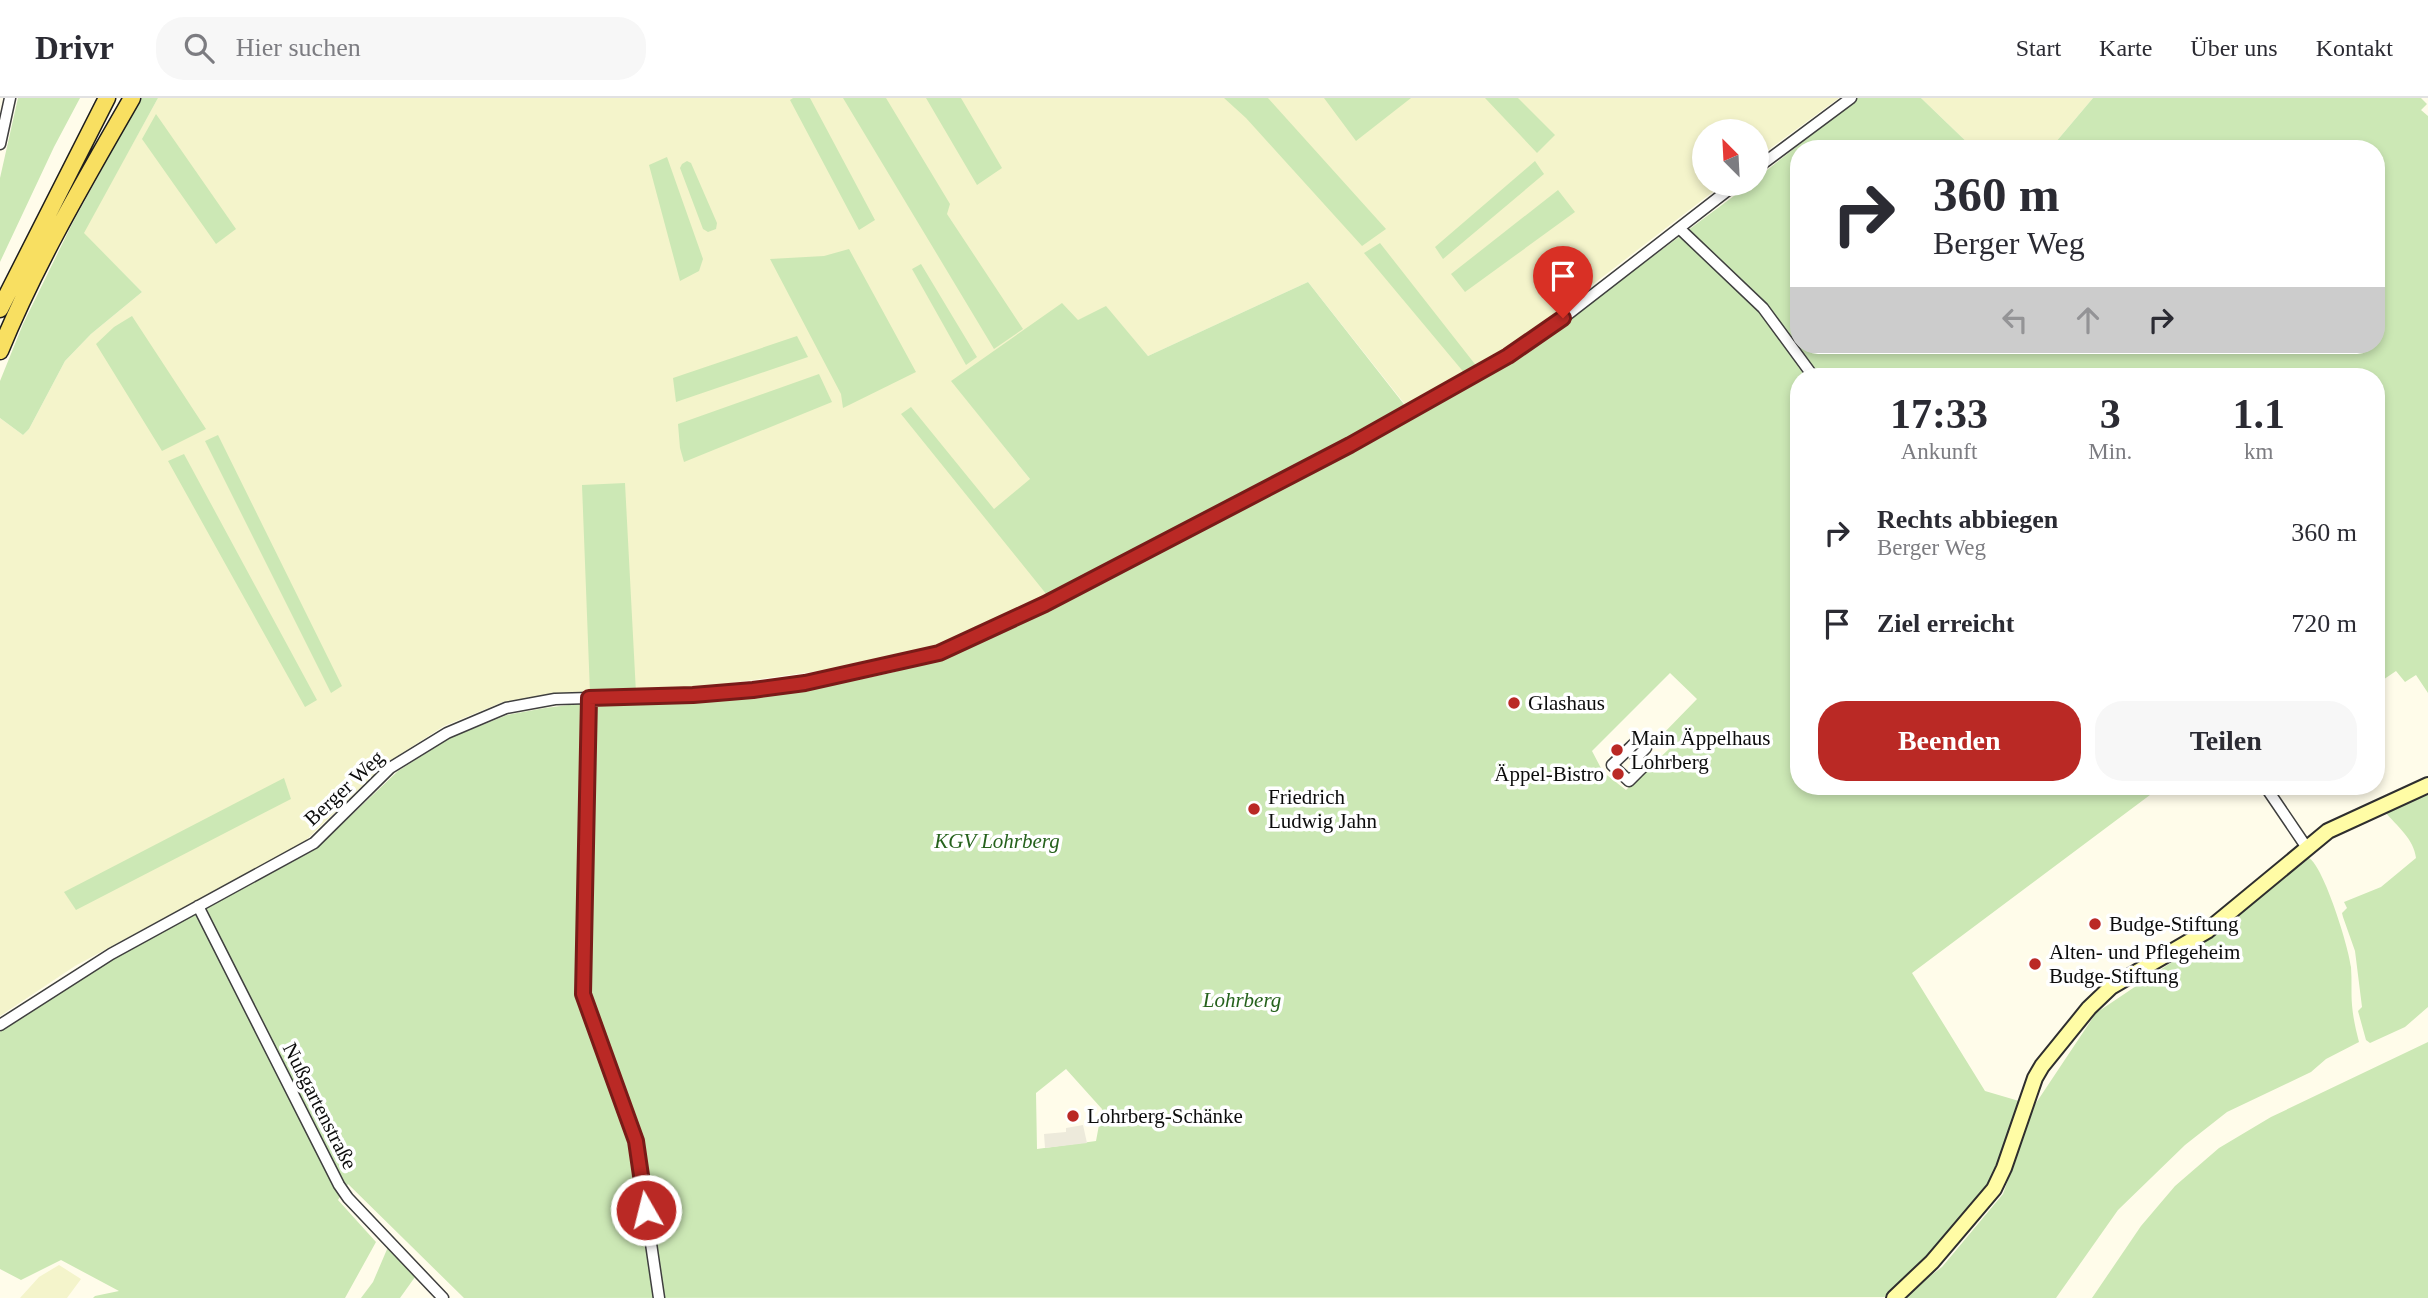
<!DOCTYPE html>
<html lang="de">
<head>
<meta charset="utf-8">
<style>
  :root { --surface:#fff; --page:#f7f7f7; --text:#2b2b33; --muted:#7c7c81; --line:#e1e1e2; --accent:#ba2925 }
  body { margin:0; font-family:"Times New Roman",serif; background:var(--page); color:var(--text); height:100vh; display:flex; flex-direction:column; font-size:26px; white-space:nowrap }
  * { box-sizing:border-box; margin:0 }
  p { font-size:23px; color:var(--muted) }
  .icon { flex:none; width:38px; height:38px; fill:none; stroke:currentColor; stroke-width:2; stroke-linecap:round; stroke-linejoin:round }
  .map { position:relative; flex:1; overflow:hidden }
  .sheet { position:absolute; left:1790px; top:270px; width:595px; height:427px; display:flex; flex-direction:column; background:var(--surface); border-radius:28px; box-shadow:0 4px 10px #0003 }
  .sheet>* { flex:none }
  .hud { position:absolute; left:1790px; top:42px; width:595px; height:214px; border-radius:28px; box-shadow:0 4px 10px #0003; background:#fff; color:var(--text); overflow:hidden }
  .needle { width:46px; rotate:336deg }
  .tools { position:absolute; left:1692px; top:21px; display:grid; gap:14px }
  .tools a { display:grid; place-items:center; width:77px; height:77px; border-radius:50%; background:var(--surface); box-shadow:0 4px 10px #0003; font-size:35px }
  .pin { position:absolute; display:grid; place-items:center; width:60px; height:60px; color:#fff; margin:-72px -30px; border-radius:50% 50% 50% 0; rotate:-45deg; box-shadow:0 0 7px #0007 }
  .pin .icon { rotate:45deg }
  .me { position:absolute; width:77px; margin:-38px; rotate:352deg; stroke-linejoin:round; filter:drop-shadow(0 0 5px #0008) }
  .turn { display:flex; align-items:center; gap:24px; height:147px; padding:0 28px; font-size:32px }
  .turn .icon { width:91px; height:91px; stroke-width:2.5 }
  .turn b { display:block; font-size:49px; line-height:60px }
  .lanes { display:flex; align-items:center; height:66px; padding:0 28px; background:#0003; justify-content:center; gap:35px; direction:ltr }
  .lanes .off { opacity:.35 }
  .eta { display:flex; justify-content:space-evenly; align-items:center; height:119px; text-align:center }
  .eta b { font-size:42px; font-weight:700; line-height:49px }
  .action { display:flex; gap:14px; margin-top:auto; padding:14px 28px }
  .action a { flex:1; height:80px; border-radius:28px; background:var(--accent); color:#fff; font-size:28px; font-weight:700; line-height:80px; text-align:center }
  .action a+a { background:var(--page); color:var(--text) }
  ul { padding:0; list-style:none }
  li { display:flex; align-items:center; gap:21px; height:91px; padding:0 28px }
  li div { flex:1 }
  li b { display:block; font-size:26px }
  li em { font-style:normal }
  header { display:flex; align-items:center; gap:42px; box-sizing:border-box; height:98px; padding:0 35px; background:var(--surface); border-bottom:2px solid var(--line) }
  header strong { font-size:33px }
  nav { display:flex; gap:38px; margin-inline-start:auto; font-size:24px }
  .search { width:490px; height:63px; background:var(--page); display:flex; align-items:center; gap:18px; box-sizing:border-box; padding:0 24px; border-radius:28px; color:var(--muted); font-size:26px }
  .map>svg:first-child { display:block }
  .farmland { fill:#f4f4cb }
  .green { fill:#cce8b5; fill-rule:evenodd }
  .plaza { fill:#edeadb }
  .lines { fill:none; stroke-linecap:round; stroke-linejoin:round }
  .street-casing { stroke:#3f3f3f; stroke-width:13 }
  .secondary-casing { stroke:#2e2e2e; stroke-width:18 }
  .primary-casing { stroke:#1d1d1d; stroke-width:19 }
  .street { stroke:#fff; stroke-width:10 }
  .secondary { stroke:#fffca5; stroke-width:14 }
  .primary { stroke:#f8df61; stroke-width:16 }
  .route-casing { stroke:#791b18; stroke-width:18 }
  .route { stroke:#ba2925; stroke-width:12 }
  .poi-dot { fill:#ba2925; stroke:#fff; stroke-width:2.5 }
  .labels { text-anchor:middle; dominant-baseline:central; stroke-width:7; stroke-linejoin:round; paint-order:stroke }
  .poi-label { font-size:21px; fill:#0c0c0c; stroke:#fff; text-anchor:start }
  .street-label { font-size:21px; fill:#0c0c0c; stroke:#fff }
  .park-label { font-size:21px; font-style:italic; fill:#26621d; stroke:#fff }
</style>
</head>
<body>
<header>
<strong>Drivr</strong>
<div class="search"><svg class="icon" aria-label="search" viewBox="0 0 24 24"><circle cx="10" cy="10" r="6"/><path d="M15 15l6 6"/></svg>Hier suchen</div>
<nav><a>Start</a><a>Karte</a><a>Über uns</a><a>Kontakt</a></nav>
</header>
<div class="map">
<svg width="2428" height="1200" viewBox="0 0 2428 1200">
  <rect width="100%" height="100%" fill="#fffcea"/>
  <!-- farmland -->
  <path class="farmland" d="M158,0H1839L1757,60V33H1704V86H1723L1500,258L1407,309L1308,184L1148,258L1106,209L952,283L1030,381L1057,493L980,531L930,552L856,568L695,590L636,595L578,594L503,604L444,628L385,666L304,744L75,868L0,918V320L23,337L29,331L65,263L91,236L142,194L83,135Z
    M1921,0H2093L2050,51H1974Z
    M59,1167L81,1181L67,1200H20L39,1179Z"/>
  <!-- green -->
  <path class="green" d="M18,0H80L54,49L0,164V80Z
    M141,0H158L84,135L142,194L91,236L65,263L29,331L23,337L0,320V283L23,226L72,126Z
    M793,0H810L875,122L859,132L790,2Z
    M843,0H886L950,106L947,116L1023,231L994,251Z
    M926,0H961L1002,70L977,87Z
    M1224,0H1268L1386,131L1362,148L1246,20Z
    M1324,0H1411L1356,43Z
    M1485,0H1518L1555,37L1537,55Z
    M1858,0H1921L1974,51H1799V247H2376V51H2050L2093,0H2421L2427,6L2421,12L2428,18V595L2416,577L2405,584L2396,573L2377,586L2376,278H1799V688H2162L1912,875L1985,993L2019,1003L1993,1080L1929,1162L1885,1199L464,1200L348,1086L338,1102L376,1144L345,1200H93L95,1198L119,1193L61,1162L21,1182L0,1171V934L113,861L316,751L398,673L450,640L507,617L545,610L577,606L711,604L807,592L891,575L942,560L1065,503L1057,493L1047,497L901,316L911,309L994,411L1030,381L951,283L1062,205L1078,222L1106,208L1148,258L1308,184L1414,319L1511,264L1750,86H1757V80ZM1670,575L1697,601L1658,641L1669,651L1626,692L1603,674L1592,653ZM1066,971L1102,1011L1096,1043L1037,1051L1036,995Z
    M156,16L236,131L216,146L142,41Z
    M667,59L703,161L699,173L680,183L649,67Z
    M687,63L691,65L717,125L716,131L708,134L703,131L680,70L682,66Z
    M1535,63L1544,76L1443,161L1435,149Z
    M1558,92L1575,114L1465,194L1451,176Z
    M1380,145L1478,270L1466,277L1364,155Z
    M849,151L916,274L843,310L841,296L770,161L824,158Z
    M921,166L977,259L966,267L912,171Z
    M132,218L206,331L162,353L96,246L114,229Z
    M797,238L808,259L676,304L673,280Z
    M819,276L832,304L684,364L680,350L678,326Z
    M218,337L342,588L331,595L205,343Z
    M184,356L317,602L305,609L168,363Z
    M625,385L636,595H590L582,387Z
    M284,680L291,701L76,812L64,794Z
    M2428,693V909L2405,929L2370,945L2366,942L2358,913L2362,909L2355,853L2343,819L2342,815L2347,810L2344,804L2381,789L2416,760C2414,741 2397,728 2385,714Z
    M2309,760C2324,769 2349,850 2351,869C2352,882 2351,895 2352,907C2353,920 2356,932 2359,944L2326,961L2311,974L2227,1014L2185,1047L2118,1112L2056,1200H1901L1942,1169L2003,1096L2034,1008L2096,915L2215,835Z
    M2428,944V1200H2092L2141,1128L2175,1088L2219,1050L2271,1019Z
    M388,1149L415,1179L400,1200H361L373,1184Z"/>
  <!-- plaza -->
  <path class="plaza" d="M1083,1027L1087,1045L1045,1050L1044,1036L1066,1034V1030Z"/>
  <g class="lines">
    <defs>
      <path id="street" d="M0,46L10,0
        M1757,70L1851,0
        M1679,130L1763,210L1813,278
        M589,600L583,896L618,997L636,1043L659,1200
        M1638,642L1646,650L1636,660L1644,668L1629,683L1612,667Z
        M2265,688L2307,750
        M198,808L339,1087L348,1100L443,1200
        M0,927L111,856L314,745L390,670L447,635L506,610L555,601L693,597L805,585L939,555L1045,506L1372,336L1508,258L1563,220L1736,86"/>
      <path id="secondary" d="M1894,1200L1932,1164L1994,1091L2004,1070L2035,980L2042,968L2089,910L2111,889L2207,833L2328,733L2428,687"/>
      <path id="primary" d="M0,211L107,0
        M0,253C36,165 85,82 132,0"/>
    </defs>
    <!-- street casing -->
    <use href="#street" class="street-casing"/>
    <!-- secondary casing -->
    <use href="#secondary" class="secondary-casing"/>
    <!-- primary casing -->
    <use href="#primary" class="primary-casing"/>
    <!-- street -->
    <use href="#street" class="street"/>
    <!-- secondary -->
    <use href="#secondary" class="secondary"/>
    <!-- primary -->
    <use href="#primary" class="primary"/>
  </g>
  <g class="lines">
    <defs>
      <path id="route" d="M646,1112L636,1043L583,896L589,600L693,597L753,592L805,585L939,555L1045,506L1350,347L1508,258L1563,220"/>
    </defs>
    <!-- route casing -->
    <use href="#route" class="route-casing"/>
    <!-- route -->
    <use href="#route" class="route"/>
  </g>
  <!-- markers -->
  <g class="poi-dot">
    <circle cx="1514" cy="605" r="7"/>
    <circle cx="1617" cy="652" r="7"/>
    <circle cx="1618" cy="676" r="7"/>
    <circle cx="1254" cy="711" r="7"/>
    <circle cx="2095" cy="826" r="7"/>
    <circle cx="2035" cy="866" r="7"/>
    <circle cx="1073" cy="1018" r="7"/>
  </g>
  <g class="labels">
    <!-- poi labels -->
    <g class="poi-label">
      <text x="1528" y="605">Glashaus</text>
      <text x="1631" y="640">Main Äppelhaus<tspan x="1631" dy="24">Lohrberg</tspan></text>
      <text x="1604" y="676" text-anchor="end">Äppel-Bistro</text>
      <text x="1268" y="699">Friedrich<tspan x="1268" dy="24">Ludwig Jahn</tspan></text>
      <text x="2109" y="826">Budge-Stiftung</text>
      <text x="2049" y="854">Alten- und Pflegeheim<tspan x="2049" dy="24">Budge-Stiftung</tspan></text>
      <text x="1087" y="1018">Lohrberg-Schänke</text>
    </g>
    <!-- street labels -->
    <g class="street-label">
      <text transform="translate(344 690) rotate(-43)">Berger Weg</text>
      <text transform="translate(320 1008) rotate(63)">Nußgartenstraße</text>
    </g>
    <!-- park labels -->
    <g class="park-label">
      <text x="997" y="743">KGV Lohrberg</text>
      <text x="1242" y="902">Lohrberg</text>
    </g>
  </g>
</svg>
<div class="tools">
<a><svg class="needle" viewBox="-14 -14 28 28"><path d="M0-13l5 13h-10z" fill="#e53935"/><path d="M0 13l5-13h-10z" fill="#7c7c81"/></svg></a>
</div>
<div class="pin" style="left:1563px;top:220px;background:#d93025"><svg class="icon" aria-label="arrive" viewBox="0 0 24 24"><path d="M6 21V4h12l-3 4 3 4H6"/></svg></div>
<svg class="me" style="left:646px;top:1112px" viewBox="-20 -20 40 40"><circle r="17" fill="#ba2925" stroke="#fff" stroke-width="3"/><path d="M0-11L8 9 0 5-8 9z" fill="#fff"/></svg>
<div class="hud">
<div class="turn"><svg class="icon" aria-label="right" viewBox="0 0 24 24"><path d="M7 20v-9h11M14 6l5 5-5 5"/></svg><div><b>360 m</b>Berger Weg</div></div>
<div class="lanes"><svg class="icon off" aria-label="left" viewBox="0 0 24 24"><path d="M17 20v-9H6M10 6l-5 5 5 5"/></svg><svg class="icon off" aria-label="ahead" viewBox="0 0 24 24"><path d="M12 20V5M6 11l6-6 6 6"/></svg><svg class="icon" aria-label="right" viewBox="0 0 24 24"><path d="M7 20v-9h11M14 6l5 5-5 5"/></svg></div>
</div>
<section class="sheet">
<div class="eta">
<div><b>17:33</b><p>Ankunft</p></div>
<div><b>3</b><p>Min.</p></div>
<div><b>1.1</b><p>km</p></div>
</div>
<ul>
<li><svg class="icon" aria-label="right" viewBox="0 0 24 24"><path d="M7 20v-9h11M14 6l5 5-5 5"/></svg><div><b>Rechts abbiegen</b><p>Berger Weg</p></div><em>360 m</em></li>
<li><svg class="icon" aria-label="arrive" viewBox="0 0 24 24"><path d="M6 21V4h12l-3 4 3 4H6"/></svg><div><b>Ziel erreicht</b></div><em>720 m</em></li>
</ul>
<div class="action"><a>Beenden</a><a>Teilen</a></div>
</section>
</div>
</body>
</html>
